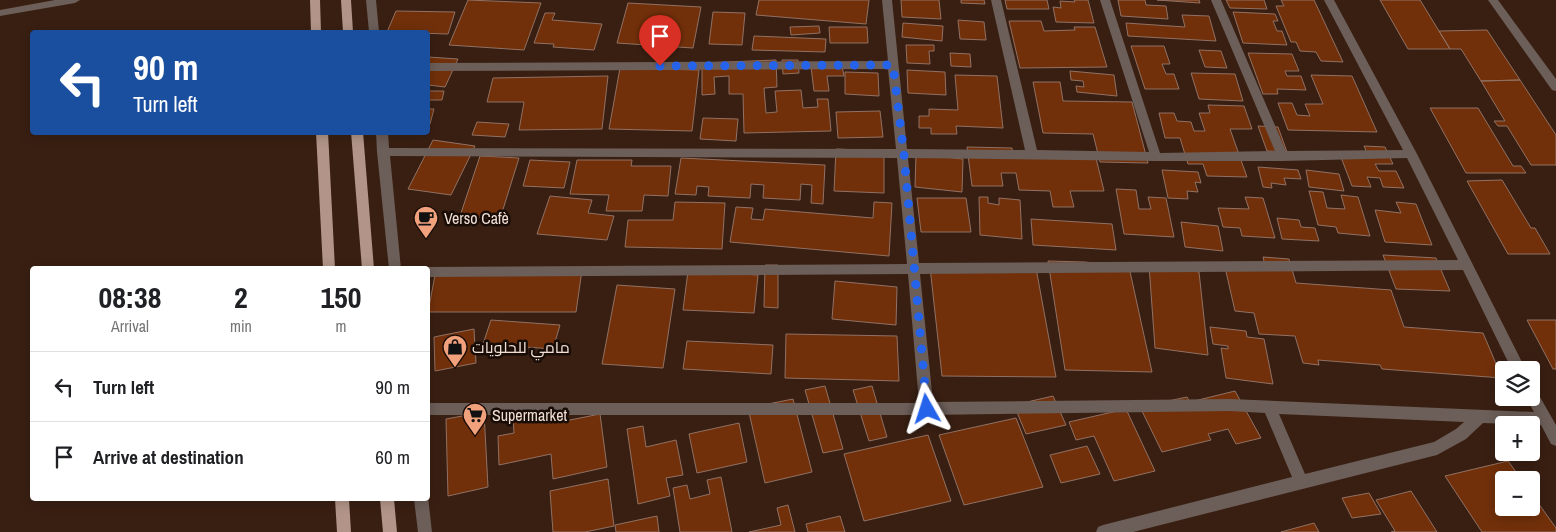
<!DOCTYPE html>
<html lang="en">
<head>
<meta charset="utf-8">
<style>
  :root { --surface:#fff; --page:#f6f6f6; --text:#202124; --muted:#757577; --line:#e0e0e0 }
  body { margin:0; font-family:"Archivo Narrow",Cairo,sans-serif; background:var(--page); color:var(--text); height:100vh; display:flex; flex-direction:column; font-size:19px; white-space:nowrap }
  * { box-sizing:border-box; margin:0 }
  p { font-size:16px; color:var(--muted) }
  .icon { flex:none; width:28px; height:28px; fill:none; stroke:currentColor; stroke-width:2; stroke-linecap:round; stroke-linejoin:round }
  .map { position:relative; flex:1; overflow:hidden }
  .sheet { position:absolute; left:30px; top:266px; width:400px; height:235px; display:flex; flex-direction:column; background:var(--surface); border-radius:5px; box-shadow:0 2px 12px #0003 }
  .sheet>* { flex:none }
  .top-card { position:absolute; left:30px; top:30px; width:400px; height:105px; border-radius:5px; box-shadow:0 2px 12px #0003; background:#1a4fa0; color:#fff; overflow:hidden }
  .controls { position:absolute; left:1495px; top:361px; display:grid; gap:10px }
  .controls a { display:grid; place-items:center; width:45px; height:45px; border-radius:5px; background:var(--surface); box-shadow:0 2px 12px #0003; font-size:25px }
  .pin { position:absolute; display:grid; place-items:center; width:42px; height:42px; color:#fff; margin:-51px -21px; border-radius:50% 50% 50% 0; rotate:-45deg; box-shadow:0 0 5px #0007 }
  .pin .icon { rotate:45deg }
  .me { position:absolute; width:55px; margin:-28px; rotate:354deg; stroke-linejoin:round; filter:drop-shadow(0 0 4px #0008) }
  .turn { display:flex; align-items:center; gap:18px; height:105px; padding:0 20px; font-size:22px }
  .turn .icon { width:65px; height:65px; stroke-width:2.5 }
  .turn b { display:block; font-size:35px; line-height:42px }
  .eta { display:flex; justify-content:space-evenly; align-items:center; height:85px; text-align:center }
  .eta b { font-size:30px; font-weight:700; line-height:35px }
  ul { padding:0; list-style:none }
  li { display:flex; align-items:center; gap:15px; height:70px; padding:0 20px; border-top:1px solid var(--line) }
  li div { flex:1 }
  li b { display:block; font-size:19px }
  li em { font-style:normal }
  .map>svg:first-child { display:block }
  .building { fill:#71300a; stroke:#917163 }
  .lines { fill:none; stroke-linecap:round; stroke-linejoin:round }
  .minor { fill:#6c5e58; fill-rule:evenodd }
  .major { fill:#b29588; fill-rule:evenodd }
  .route { stroke:#2563eb; stroke-width:9; stroke-dasharray:0 16.2 }
  .labels { text-anchor:middle; dominant-baseline:central; stroke-width:5; stroke-linejoin:round; paint-order:stroke }
  .poi-label { font-size:16px; fill:#f0ded5; stroke:#180c07; text-anchor:start }
</style>
</head>
<body>
<div class="map">
<svg width="1556" height="532" viewBox="0 0 1556 532">
  <rect width="100%" height="100%" fill="#391f12"/>
  <!-- building -->
  <path class="building" d="M468,0L541,3L524,50L449,45Z
    M759,0H869L866,24L756,15Z
    M901,0H939L941,19L902,17Z
    M961,0H984L985,4L961,3Z
    M1005,0H1047L1049,9H1007Z
    M1074,0H1088L1094,23L1056,22L1053,7L1061,8L1060,1L1075,2Z
    M1118,0H1145L1146,5L1166,6L1168,19L1121,16Z
    M1157,0H1199L1200,3Z
    M1226,0H1264L1267,9L1230,8Z
    M1281,0H1314L1343,62L1321,61L1316,52L1300,51L1296,42H1291L1276,6H1284Z
    M1380,0H1420L1450,49H1408Z
    M628,3L701,7L693,48L617,43Z
    M396,11L455,12L448,34L387,32Z
    M713,12L745,13L742,45L709,44Z
    M1233,12L1275,14L1278,21H1273L1277,31H1282L1287,45L1243,43Z
    M545,13H555L552,20L602,24L594,50L553,47L554,44L534,43Z
    M1182,15L1209,16L1216,41L1128,36L1126,23L1185,27Z
    M958,20L984,22L986,40L960,39Z
    M1009,21H1041L1044,31L1075,30L1074,27H1095L1107,67L1020,68Z
    M903,23L943,26L942,41L902,37Z
    M819,26L820,33L791,35L790,27Z
    M829,27H867L868,43H830Z
    M1487,30L1520,80L1481,81L1461,49H1450L1439,31Z
    M754,36L826,39L825,52L752,50Z
    M906,45H934V51H929L930,64L907,63Z
    M1131,46H1164L1170,64H1162L1166,74H1174L1179,89H1145Z
    M1199,50L1221,51L1227,68L1205,67Z
    M950,53L970,54L971,67L951,66Z
    M1248,53L1292,54L1299,71H1285L1287,76H1301L1306,90L1277,89L1278,94H1263Z
    M428,57L458,59L445,87L428,85Z
    M776,60L777,87L764,88L766,113L777,112L775,91L801,90L803,108L818,107L817,99H828L831,131L744,133L743,94H729V76L714,77L715,94L702,95V63Z
    M782,60H798L799,73L783,74Z
    M842,66L844,76H827L829,91H814L811,67Z
    M620,68L699,70L692,131L609,129Z
    M907,70L945,72L946,95L908,93Z
    M1070,71L1114,75L1117,96L1077,92L1076,86L1084,87L1083,81L1071,80Z
    M845,72L878,73L879,96L845,94Z
    M1191,73L1235,74L1243,101L1199,99Z
    M955,75L997,76L1003,128L956,126L957,134H931V128H919V116H929V109L958,110Z
    M1311,75L1352,76L1377,132L1288,130L1278,103H1292L1297,115L1310,116L1305,104H1323Z
    M608,76L602,129L519,130L524,102H487L493,78Z
    M1520,80L1556,135V165H1531L1507,126H1498L1494,121H1505L1481,81Z
    M1033,82H1060L1063,101L1132,102L1148,163L1100,162L1093,134L1043,133Z
    M428,91H444L442,100H428Z
    M1208,105L1244,106L1252,129H1230L1247,177L1207,176L1203,164H1188L1180,138H1165L1159,113H1174L1177,121L1191,122L1194,131H1205L1199,113H1210Z
    M1430,108H1478L1513,166H1521L1526,173H1466Z
    M428,109H434L430,124H428Z
    M880,111L883,137L838,138L836,112Z
    M703,118L738,119L736,141L700,139Z
    M477,122L509,124L505,137L472,135Z
    M1258,126L1278,127L1287,152L1267,151Z
    M433,140L475,146L451,195L408,189Z
    M1364,146L1385,147L1393,164H1375L1379,171H1396L1404,188L1383,187L1380,178L1367,177L1371,187L1352,186L1339,152L1367,153Z
    M967,147L1012,148L1013,157L1096,158L1104,191H1070L1074,207H1053L1050,191L1019,190L1016,173H1001L1003,186H972Z
    M836,149L884,151V193L834,191Z
    M916,154L963,159L962,192L915,187Z
    M480,156L519,158L500,219L460,216Z
    M681,158L825,165L823,204L811,203L812,185L801,184L800,200L763,198L764,185L751,184L750,198L708,196L709,187L697,186L696,195L675,194Z
    M530,160L570,162L564,188L523,186Z
    M577,160H632L631,166H671L668,196L644,195L642,211H606L609,195L570,194Z
    M1258,167L1298,170L1301,179L1284,178L1286,185L1271,183L1272,188L1263,187Z
    M1162,170L1198,172L1201,183L1195,182L1198,192L1187,191L1188,199L1168,198Z
    M1306,170L1339,174L1344,191L1309,187Z
    M1502,180L1531,228H1535L1550,254H1508L1467,181Z
    M1116,189L1136,190L1139,209H1151L1148,197L1166,198L1174,237L1124,234Z
    M1309,191L1323,192L1327,208L1345,209L1341,195L1358,197L1370,236L1338,233L1336,227L1318,225Z
    M550,196L592,200L588,213L614,216L607,240L537,234Z
    M979,197H988V203L999,205V198L1020,200L1022,239L980,235Z
    M1245,197L1263,198L1275,238L1242,236L1240,228L1223,227L1218,208L1249,209Z
    M917,198H966L971,232H921Z
    M675,202L725,203L722,249L625,247L628,220H673Z
    M874,202L892,203L889,256L730,242L736,207L753,208L751,219L763,220L765,209L873,218Z
    M1396,202L1416,204L1432,245L1385,242L1375,210L1401,213Z
    M1277,218L1299,220L1301,227L1315,228L1319,241L1282,239Z
    M1031,219L1112,224L1116,250L1033,245Z
    M1181,222L1218,226L1223,251L1185,247Z
    M1383,255L1436,258L1450,291L1396,289Z
    M1263,257L1289,259L1296,283L1391,290L1404,327L1483,333L1502,378L1382,369L1380,365L1318,360L1319,365L1303,363L1295,336L1259,334L1254,313L1235,311L1224,263L1266,270Z
    M1048,261L1085,262L1129,267L1152,372L1065,370Z
    M765,265H778V308L764,307Z
    M1149,265L1199,272L1208,355L1155,348Z
    M930,267L1036,268L1056,377L942,376Z
    M436,270H582L576,312H428Z
    M688,271L758,275L754,313L683,310Z
    M835,281L897,287L896,325L832,319Z
    M617,285L675,289L663,368L602,364Z
    M491,320L560,325L553,349L483,344Z
    M1527,320H1556V369H1553Z
    M1210,327L1246,331L1247,337L1264,339L1273,384L1226,378L1221,348L1228,349V346L1213,344Z
    M474,329L476,363L435,371L434,337Z
    M786,334L897,336L899,381L785,378Z
    M687,341L773,345L771,374L683,369Z
    M825,386L843,449L823,453L805,390Z
    M872,386L887,437L869,441L853,390Z
    M1235,391L1261,438L1236,444L1228,429L1208,434L1211,440L1162,452L1140,407L1187,397L1190,402Z
    M1053,396L1066,425L1026,434L1014,405Z
    M793,399L812,472L765,483L748,408Z
    M563,405L565,421L600,414L607,467L553,479L551,454L499,465L498,436L514,433L513,416Z
    M1126,409L1155,471L1114,481L1094,436L1076,440L1069,422Z
    M484,412L488,487L448,496L446,419Z
    M1016,418L1043,487L964,505L939,435Z
    M739,423L747,462L697,473L689,434Z
    M643,426L646,447L676,440L683,475L666,478L670,496L638,504L627,429Z
    M928,435L951,501L864,521L844,454Z
    M1087,446L1100,474L1061,483L1050,455Z
    M1508,461L1522,480H1504V508H1531V493L1556,528V532H1482L1445,476Z
    M721,477L732,532H680L673,488L687,485L690,499L710,494L707,480Z
    M608,479L614,526L585,532H553L550,491Z
    M1411,491L1437,532H1391L1395,531L1376,500Z
    M1369,493L1381,514L1352,518L1342,498Z
    M788,505L795,532H749L781,525L777,508Z
    M657,516L659,532H616L615,525Z
    M840,516L845,532H808L806,524Z
    M1314,523L1319,532H1281Z"/>
  <g class="lines">
    <!-- minor -->
    <path class="minor" d="M55,0H80L75,3L0,16V10Z
      M366,0H376L379,32H369Z
      M882,0H892L907,149L1025,150L991,0H1001L1037,150L1149,152L1100,0H1110L1160,153L1275,151L1211,0H1221L1286,151L1403,150L1324,0H1334L1417,154L1526,370H1512L1463,270L920,274L933,402L1230,399L1534,412L1526,398H1531V388L1536,390L1556,425V446L1551,444L1541,425L1483,423L1466,439L1437,455L1133,532H1096L1098,527L1103,525L1292,477L1265,413L1230,411L927,415H428V403H919L908,274L428,277V269H423L428,267L907,264L897,158L390,156L401,269H389L377,152L376,132H388L389,148L896,149L888,69L428,71V63L888,61ZM908,158L1156,161H1283L1407,158L1458,260L919,263ZM1279,414L1464,422L1456,429L1434,442L1305,474Z
      M1488,0H1498L1556,79V91L1552,90Z
      M428,497L432,532H418L414,499H428Z"/>
    <!-- major -->
    <path class="major" d="M310,0H320L321,32H311Z
      M341,0H351L353,32H343Z
      M316,132H328L335,269H323Z
      M351,132H363L374,269H362Z
      M335,499H349L351,532H337Z
      M380,499H394L397,532H383Z"/>
  </g>
  <g class="lines">
    <!-- route -->
    <path class="route" d="M660,66L893,65L904,155L927,409"/>
  </g>
  <!-- icons -->
  <defs>
    <symbol id="cafe-pin" viewBox="-11 -11 22 30"><path d="M0 17L-7.5 6A9.5 9.5 0 1 1 7.5 6Z" fill="#f1a17c" stroke="#180c07"/><path d="M-5.5-4.5H6V0H3Q3 3.5 0 3.5H-2.5Q-5.5 3.5-5.5 0ZM3-3.2v2h1.7v-2ZM-6 4.5H4V6H-6Z" fill="#111"/></symbol>
    <symbol id="shop-pin" viewBox="-11 -11 22 30"><path d="M0 17L-7.5 6A9.5 9.5 0 1 1 7.5 6Z" fill="#f1a17c" stroke="#180c07"/><path d="M-5-2.5h2.3a2.7 3.5 0 0 1 5.4 0H5L5.5 6h-11ZM-1.5-2.5h3a1.5 2.3 0 0 0-3 0Z" fill="#111"/></symbol>
    <symbol id="supermarket-pin" viewBox="-11 -11 22 30"><path d="M0 17L-7.5 6A9.5 9.5 0 1 1 7.5 6Z" fill="#f1a17c" stroke="#180c07"/><path d="M-6-5.5h2.5l.6 2H6L4.5 2H-2.5L-4.4-4H-6ZM-1.5 3.2a1.3 1.3 0 1 0 .1 0ZM3 3.2a1.3 1.3 0 1 0 .1 0Z" fill="#111"/></symbol>
  </defs>
  <g fill-rule="evenodd">
    <use href="#cafe-pin" x="412" y="204" width="28" height="38"/>
    <use href="#shop-pin" x="441" y="333" width="28" height="38"/>
    <use href="#supermarket-pin" x="461" y="401" width="28" height="38"/>
  </g>
  <g class="labels">
    <!-- poi labels -->
    <g class="poi-label">
      <text x="444" y="218">Verso Cafè</text>
      <text x="472" y="347">مامي للحلويات</text>
      <text x="492" y="415">Supermarket</text>
    </g>
  </g>
</svg>
<div class="controls">
<a><svg class="icon" aria-label="layers" viewBox="0 0 24 24"><path d="M12 4l9 5-9 5-9-5zM3 14l9 5 9-5"/></svg></a>
<a>+</a>
<a>−</a>
</div>
<div class="pin" style="left:660px;top:66px;background:#d93025"><svg class="icon" aria-label="arrive" viewBox="0 0 24 24"><path d="M6 21V4h12l-3 4 3 4H6"/></svg></div>
<svg class="me" style="left:927px;top:409px" viewBox="-20 -20 40 40"><path d="M0-17L14 15 0 8-14 15z" fill="#2563eb" stroke="#fff" stroke-width="4"/></svg>
<div class="top-card">
<div class="turn"><svg class="icon" aria-label="left" viewBox="0 0 24 24"><path d="M17 20v-9H6M10 6l-5 5 5 5"/></svg><div><b>90 m</b>Turn left</div></div>
</div>
<section class="sheet">
<div class="eta">
<div><b>08:38</b><p>Arrival</p></div>
<div><b>2</b><p>min</p></div>
<div><b>150</b><p>m</p></div>
</div>
<ul>
<li><svg class="icon" aria-label="left" viewBox="0 0 24 24"><path d="M17 20v-9H6M10 6l-5 5 5 5"/></svg><div><b>Turn left</b></div><em>90 m</em></li>
<li><svg class="icon" aria-label="arrive" viewBox="0 0 24 24"><path d="M6 21V4h12l-3 4 3 4H6"/></svg><div><b>Arrive at destination</b></div><em>60 m</em></li>
</ul>
</section>
</div>
</body>
</html>
